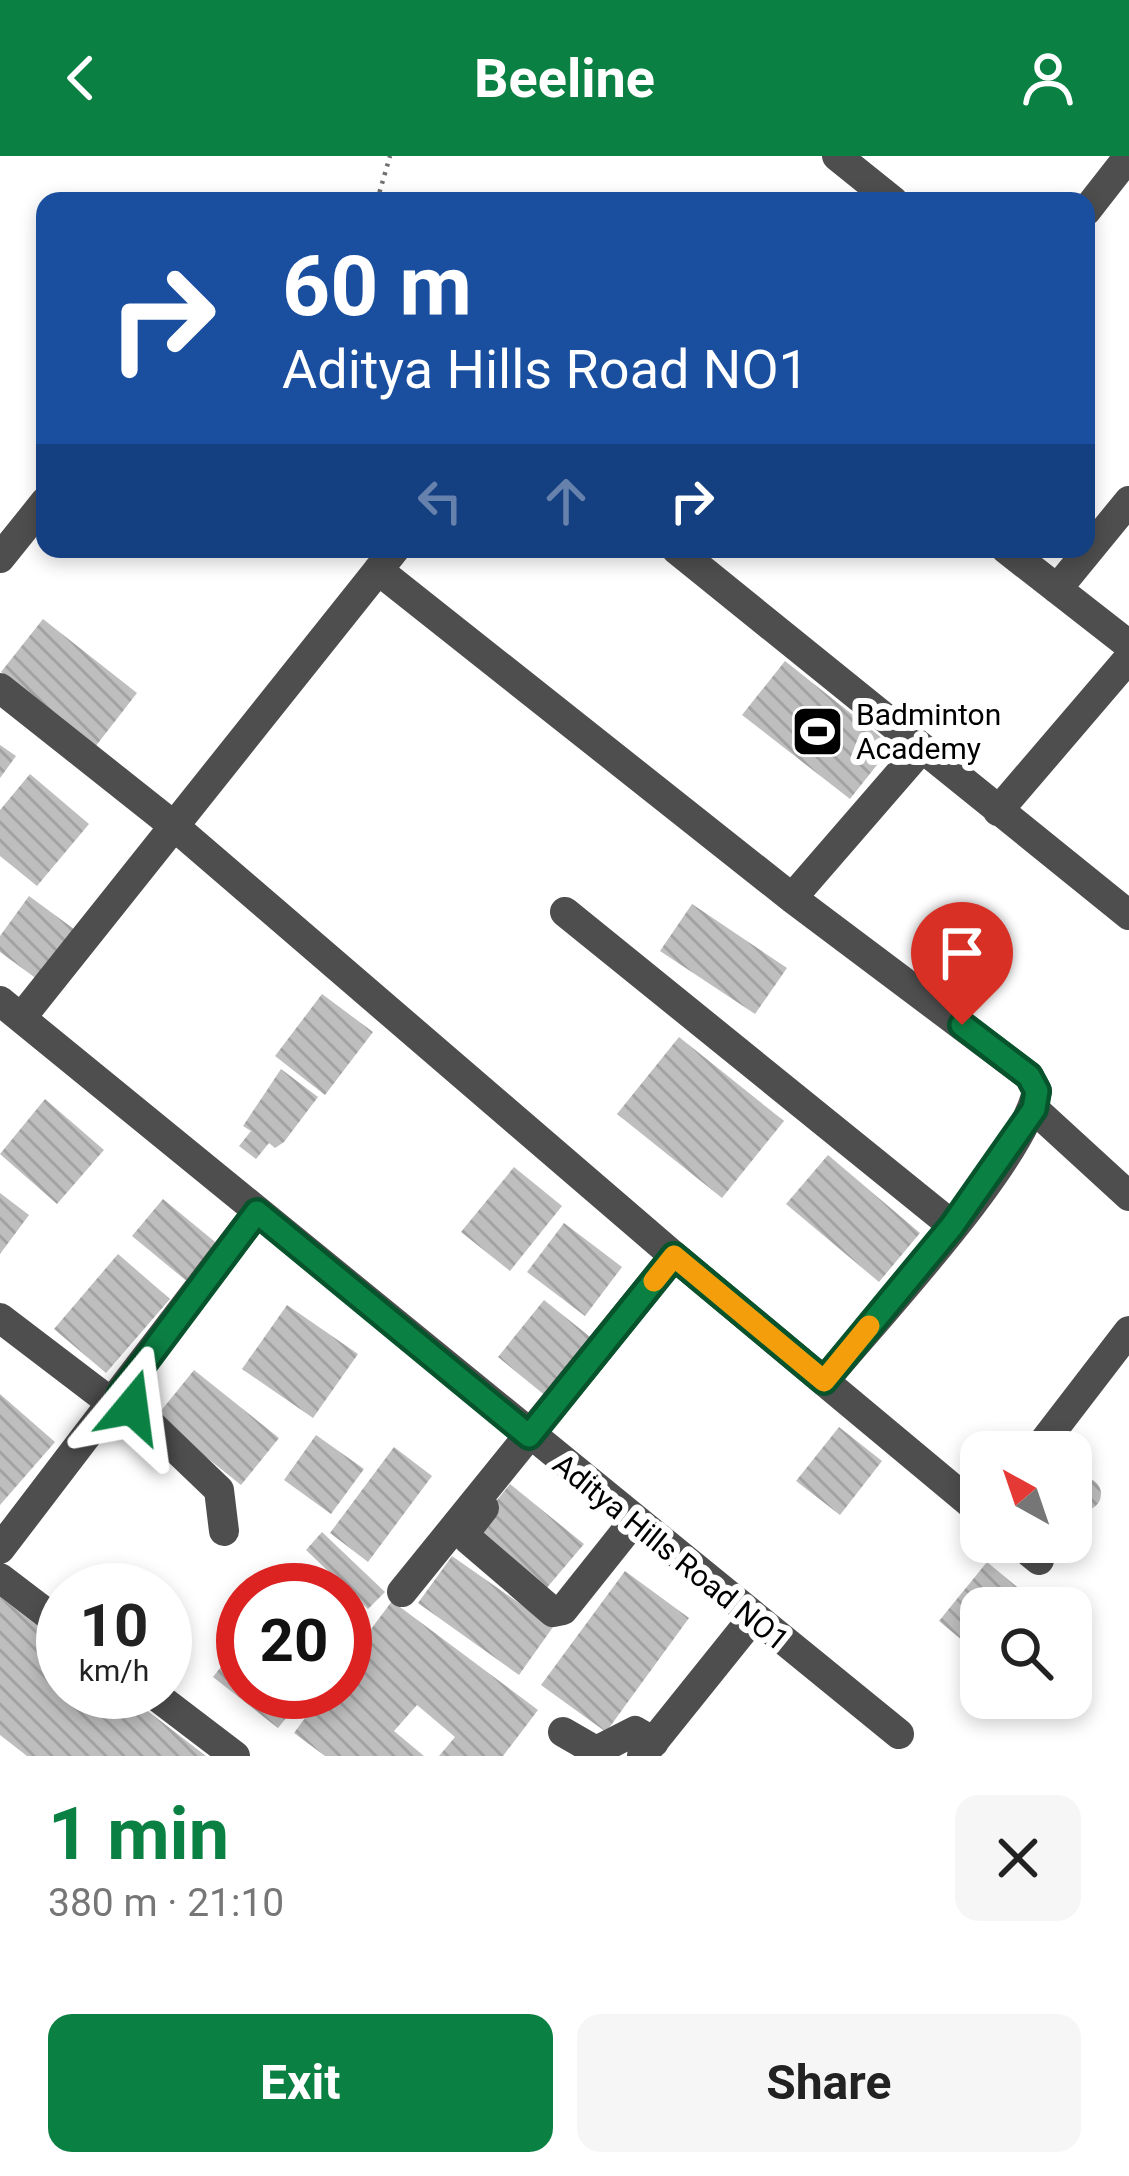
<!DOCTYPE html>
<html lang="en">
<head>
<meta charset="utf-8">
<style>
  :root { --surface:#fff; --page:#f6f6f6; --text:#222; --muted:#767676; --accent:#0b8043 }
  body { margin:0; font-family:Roboto,sans-serif; background:var(--page); color:var(--text); height:100vh; display:flex; flex-direction:column; font-size:45px; white-space:nowrap }
  * { box-sizing:border-box; margin:0 }
  p { font-size:39px; color:var(--muted) }
  .icon { flex:none; width:66px; height:66px; fill:none; stroke:currentColor; stroke-width:2; stroke-linecap:round; stroke-linejoin:round }
  .map { position:relative; height:1600px; overflow:hidden }
  .side { display:flex; flex-direction:column; background:var(--surface); flex:1 }
  .side>* { flex:none }
  .banner { position:absolute; left:36px; top:36px; width:1059px; height:366px; border-radius:24px; box-shadow:0 6px 18px #0003; background:#1a4fa0; color:#fff; overflow:hidden }
  .needle { width:78px; rotate:320deg }
  .controls { position:absolute; left:960px; top:1275px; display:grid; gap:24px }
  .controls a { display:grid; place-items:center; width:132px; height:132px; border-radius:24px; background:var(--surface); box-shadow:0 6px 18px #0003; font-size:60px }
  .speed { position:absolute; left:36px; top:1407px; display:flex; gap:24px; font-size:60px; font-weight:700; text-align:center }
  .speed>* { display:grid; place-content:center; width:156px; height:156px; border-radius:50%; background:var(--surface); box-shadow:0 6px 18px #0003; line-height:1 }
  .speed small { font-size:30px; font-weight:400 }
  .speed .limit { border:18px solid #d22; background:#fff; color:#111 }
  .pin { position:absolute; display:grid; place-items:center; width:102px; height:102px; color:#fff; margin:-123px -51px; border-radius:50% 50% 50% 0; rotate:-45deg; box-shadow:0 0 12px #0007 }
  .pin .icon { rotate:45deg }
  .me { position:absolute; width:132px; margin:-66px; rotate:16deg; stroke-linejoin:round; filter:drop-shadow(0 0 9px #0008) }
  .turn { display:flex; align-items:center; gap:42px; height:252px; padding:0 48px; font-size:54px }
  .turn .icon { width:156px; height:156px; stroke-width:2.5 }
  .turn b { display:block; font-size:84px; line-height:102px }
  .lanes { display:flex; align-items:center; height:114px; padding:0 48px; background:#0003; justify-content:center; gap:60px; direction:ltr }
  .lanes .off { opacity:.35 }
  .round { display:grid; place-items:center; flex:none; width:126px; height:126px; border-radius:24px; background:var(--page) }
  .overview { display:flex; align-items:center; justify-content:space-between; height:204px; padding:0 48px }
  h1 { font-size:72px; font-weight:700; line-height:90px; color:var(--accent) }
  .cta { display:flex; gap:24px; margin-top:auto; padding:24px 48px }
  .cta a { flex:1; height:138px; border-radius:24px; background:var(--accent); color:#fff; font-size:48px; font-weight:700; line-height:138px; text-align:center }
  .cta a+a { background:var(--page); color:var(--text) }
  header { display:flex; justify-content:space-between; align-items:center; height:156px; padding:0 48px; background:var(--accent); color:#fff; font-size:54px; font-weight:700 }
  .map>svg:first-child { display:block }
  .building { fill:url(#building-back-hatch) }
  .lines { fill:none; stroke-linecap:round; stroke-linejoin:round }
  .path { stroke:#707070; stroke-width:4.5; stroke-dasharray:3 6; stroke-linecap:butt }
  .minor { stroke:#4e4e4e; stroke-width:30 }
  .route-casing { stroke:#07532c; stroke-width:30 }
  .route { stroke:#0b8043; stroke-width:21 }
  .slow { stroke:#f59e0b; stroke-width:21 }
  .labels { text-anchor:middle; dominant-baseline:central; stroke-width:12; stroke-linejoin:round; paint-order:stroke }
  .poi-label { font-size:30px; fill:#000; stroke:#fff; text-anchor:start }
  .street-label { font-size:30px; fill:#000; stroke:#fff }
</style>
</head>
<body>
<header><svg class="icon" aria-label="back" viewBox="0 0 24 24"><path d="M15 5l-7 7 7 7"/></svg>Beeline<svg class="icon" aria-label="person" viewBox="0 0 24 24"><circle cx="12" cy="8" r="4"/><path d="M4 21q1-7 8-7t8 7"/></svg></header>
<div class="map">
<svg width="1129" height="1600" viewBox="0 0 1129 1600">
  <defs>
    <pattern id="building-back-hatch" width="6" height="6" patternUnits="userSpaceOnUse" patternTransform="scale(3)"><rect width="6" height="6" fill="#bebebe"/><path d="M-1 5l2 2M0 0l6 6M5-1l2 2" fill="none" stroke="#a2a2a2"/></pattern>
  </defs>
  <rect width="100%" height="100%" fill="#fff"/>
  <!-- building -->
  <path class="building" d="M43,463L137,537L95,591L1,516Z
    M785,505L892,590L850,643L742,559Z
    M0,589L16,600L0,622Z
    M30,618L89,668L37,730L0,700V654Z
    M29,740L78,776L41,826L0,796V780Z
    M692,748L787,812L755,858L660,795Z
    M322,838L373,876L325,939L275,900Z
    M679,881L784,965L722,1042L617,958Z
    M281,913L318,941L284,986L275,992L269,987L256,1003L239,990L251,975L243,970Z
    M45,943L104,994L57,1048L0,998Z
    M828,999L920,1077L879,1126L786,1048Z
    M514,1011L562,1050L510,1115L461,1076Z
    M0,1037L29,1059L0,1098Z
    M163,1043L220,1090L189,1127L132,1080Z
    M564,1067L622,1111L585,1160L527,1116Z
    M118,1098L170,1143L106,1217L54,1173Z
    M544,1144L594,1184L547,1241L498,1201Z
    M287,1149L358,1198L313,1262L242,1213Z
    M194,1214L279,1282L241,1329L156,1261Z
    M0,1238L55,1286L0,1349Z
    M839,1271L882,1305L840,1359L796,1325Z
    M316,1279L364,1313L331,1358L284,1324Z
    M394,1291L432,1320L368,1406L330,1377Z
    M1069 1338a16 16 0 1 1 32 0a16 16 0 1 1-32 0Z
    M510,1328L584,1388L545,1434L473,1374Z
    M322,1376L385,1436L368,1453L306,1394Z
    M452,1400L553,1471L519,1519L418,1447Z
    M987,1406L1035,1446L1031,1452H981V1500L939,1465Z
    M298,1415L323,1434H283Z
    M625,1415L689,1462L606,1576L541,1529Z
    M0,1441L63,1489V1536H123L206,1600H27L0,1579Z
    M392,1445L538,1554L503,1600H439L455,1581L417,1549L394,1575L424,1600H325L294,1577L324,1536H345V1508Z
    M345,1452L363,1466L345,1489Z
    M243,1483V1536H307L278,1572L213,1521Z"/>
  <g class="lines">
    <!-- path -->
    <path class="path" d="M377,45L390,0"/>
    <!-- minor -->
    <path class="minor" d="M837,0L893,45
      M1086,55L1129,0
      M676,393L1129,759
      M1006,393L1129,489
      M0,402L45,346
      M378,414L792,742L1029,920L1037,935C1022,1007 876,1162 824,1225
      M1057,433L1129,345
      M0,532L174,670L674,1100
      M998,655L1129,502
      M792,742L922,592
      M565,756L953,1070
      M0,845L899,1578
      M21,862L395,393
      M1034,953L1129,1040
      M0,1162L113,1248
      M120,1239L219,1334L224,1375
      M1036,1296L1129,1175
      M484,1352L466,1375L468,1383L553,1456L563,1454L634,1365
      M1017,1386L1039,1404
      M0,1393L257,1056
      M0,1422L63,1470
      M402,1436L674,1100L981,1356
      M151,1536L235,1600
      M563,1576L596,1595L635,1575L654,1586
      M642,1600L752,1463"/>
  </g>
  <g class="lines">
    <defs>
      <path id="route" d="M132,1251L120,1239L257,1056L529,1280L674,1100L824,1225L952,1070L1034,953L1037,935L1029,920L962,869"/>
    </defs>
    <!-- route casing -->
    <use href="#route" class="route-casing"/>
    <!-- route -->
    <use href="#route" class="route"/>
    <!-- slow -->
    <path class="slow" d="M654,1125L674,1100L824,1225L869,1170"/>
  </g>
  <!-- icons -->
  <defs>
    <symbol id="stadium-square" viewBox="-11 -11 22 22"><rect x="-9" y="-9" width="18" height="18" rx="4" fill="#000" stroke="#fff"/><path d="M0-5a6.5 5 0 1 0 0 10a6.5 5 0 1 0 0-10ZM-3.5-1.8h7v3.6h-7Z" fill="#fff"/></symbol>
  </defs>
  <g fill-rule="evenodd">
    <use href="#stadium-square" x="788" y="546" width="59" height="59"/>
  </g>
  <g class="labels">
    <!-- poi labels -->
    <g class="poi-label">
      <text x="856" y="558">Badminton<tspan x="856" dy="34">Academy</tspan></text>
    </g>
    <!-- street labels -->
    <g class="street-label">
      <text transform="translate(671 1396) rotate(39)">Aditya Hills Road NO1</text>
    </g>
  </g>
</svg>
<div class="controls">
<a><svg class="needle" viewBox="-14 -14 28 28"><path d="M0-13l5 13h-10z" fill="#e53935"/><path d="M0 13l5-13h-10z" fill="#767676"/></svg></a>
<a><svg class="icon" aria-label="search" viewBox="0 0 24 24"><circle cx="10" cy="10" r="6"/><path d="M15 15l6 6"/></svg></a>
</div>
<div class="speed"><div>10<small>km/h</small></div><div class="limit">20</div></div>
<div class="pin" style="left:962px;top:869px;background:#d93025"><svg class="icon" aria-label="arrive" viewBox="0 0 24 24"><path d="M6 21V4h12l-3 4 3 4H6"/></svg></div>
<svg class="me" style="left:132px;top:1251px" viewBox="-20 -20 40 40"><path d="M0-17L14 15 0 8-14 15z" fill="#0b8043" stroke="#fff" stroke-width="4"/></svg>
<div class="banner">
<div class="turn"><svg class="icon" aria-label="right" viewBox="0 0 24 24"><path d="M7 20v-9h11M14 6l5 5-5 5"/></svg><div><b>60 m</b>Aditya Hills Road NO1</div></div>
<div class="lanes"><svg class="icon off" aria-label="left" viewBox="0 0 24 24"><path d="M17 20v-9H6M10 6l-5 5 5 5"/></svg><svg class="icon off" aria-label="ahead" viewBox="0 0 24 24"><path d="M12 20V5M6 11l6-6 6 6"/></svg><svg class="icon" aria-label="right" viewBox="0 0 24 24"><path d="M7 20v-9h11M14 6l5 5-5 5"/></svg></div>
</div>
</div>
<section class="side">
<div class="overview"><div><h1>1 min</h1><p>380 m · 21:10</p></div><a class="round"><svg class="icon" aria-label="close" viewBox="0 0 24 24"><path d="M6 6l12 12M18 6L6 18"/></svg></a></div>
<div class="cta"><a>Exit</a><a>Share</a></div>
</section>
</body>
</html>
